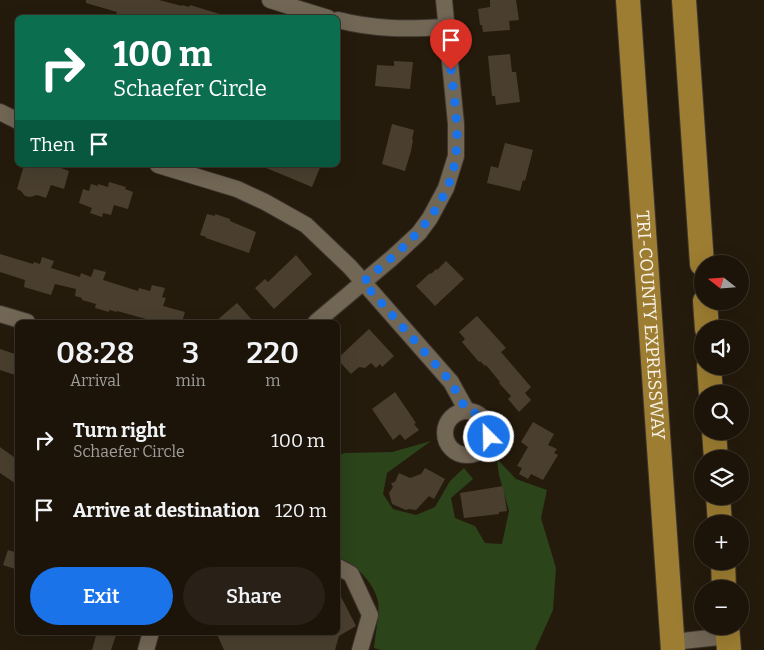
<!DOCTYPE html>
<html lang="en">
<head>
<meta charset="utf-8">
<style>
  :root { --surface:#1c1409; --page:#292117; --text:#f1f3f6; --muted:#a09e9c; --line:#3a332a; --accent:#1a73e8 }
  body { margin:0; font-family:Bitter,serif; background:var(--page); color:var(--text); height:100vh; display:flex; flex-direction:column; font-size:19px; white-space:nowrap }
  * { box-sizing:border-box; margin:0 }
  p { font-size:16px; color:var(--muted) }
  .icon { flex:none; width:28px; height:28px; fill:none; stroke:currentColor; stroke-width:2; stroke-linecap:round; stroke-linejoin:round }
  .map { position:relative; flex:1; overflow:hidden }
  .details { position:absolute; left:15px; top:320px; width:325px; height:315px; display:flex; flex-direction:column; background:var(--surface); border-radius:8px; box-shadow:0 5px 20px #0002,0 0 0 1px var(--line) }
  .details>* { flex:none }
  .guide { position:absolute; left:15px; top:15px; width:325px; height:152px; border-radius:8px; box-shadow:0 5px 20px #0002,0 0 0 1px var(--line); background:#0b6e4f; color:#fff; overflow:hidden }
  .needle { width:32px; rotate:287deg }
  .controls { position:absolute; left:694px; top:255px; display:grid; gap:10px }
  .controls a { display:grid; place-items:center; width:55px; height:55px; border-radius:50%; background:var(--surface); box-shadow:0 5px 20px #0002,0 0 0 1px var(--line); font-size:25px }
  .pin { position:absolute; display:grid; place-items:center; width:42px; height:42px; color:#fff; margin:-51px -21px; border-radius:50% 50% 50% 0; rotate:-45deg; box-shadow:0 0 5px #0007 }
  .pin .icon { rotate:45deg }
  .me { position:absolute; width:55px; margin:-28px; rotate:337deg; stroke-linejoin:round; filter:drop-shadow(0 0 4px #0008) }
  .turn { display:flex; align-items:center; gap:18px; height:105px; padding:0 15px; font-size:22px }
  .turn .icon { width:65px; height:65px; stroke-width:2.5 }
  .turn b { display:block; font-size:35px; line-height:42px }
  .then { display:flex; align-items:center; height:48px; padding:0 15px; background:#0003; gap:10px; font-size:19px }
  .eta { display:flex; justify-content:space-evenly; align-items:center; height:85px; text-align:center }
  .eta b { font-size:30px; font-weight:600; line-height:35px }
  .cta { display:flex; gap:10px; margin-top:auto; padding:10px 15px }
  .cta a { flex:1; height:58px; border-radius:30px; background:var(--accent); color:#fff; font-size:20px; font-weight:600; line-height:58px; text-align:center }
  .cta a+a { background:var(--page); color:var(--text) }
  ul { padding:0; list-style:none }
  li { display:flex; align-items:center; gap:15px; height:70px; padding:0 15px }
  li div { flex:1 }
  li b { display:block; font-size:19px }
  li em { font-style:normal }
  .map>svg:first-child { display:block }
  .green { fill:#2b441a }
  .building { fill:#4a3f2f }
  .lines { fill:none; stroke-linecap:round; stroke-linejoin:round }
  .minor-casing { stroke:#3d352f; stroke-width:18 }
  .highway-casing { stroke:#3d352f; stroke-width:26 }
  .minor { stroke:#726655; stroke-width:16 }
  .highway { stroke:#9c7d31; stroke-width:24 }
  .route { stroke:#1a73e8; stroke-width:9; stroke-dasharray:0 16.2 }
  .labels { text-anchor:middle; dominant-baseline:central; stroke-width:5; stroke-linejoin:round; paint-order:stroke }
  .street-label { font-size:18px; fill:#f9f2e9; stroke:#0b0703 }
</style>
</head>
<body>
<div class="map">
<svg width="764" height="650" viewBox="0 0 764 650">
  <rect width="100%" height="100%" fill="#251b0c"/>
  <!-- green -->
  <path class="green" d="M431,441L387,473L383,494L393,509L416,515L435,507L450,481L464,468L473,479L451,498L455,518L475,526L485,543L502,544L509,511L499,475L497,459L516,479L547,490L541,518L556,568L553,610L535,650H381L374,648C375,637 380,611 378,601C373,581 356,565 338,557V456L344,453L392,452Z"/>
  <!-- building -->
  <path class="building" d="M86,0H159L182,6V5L189,7L190,5L223,15L222,18H160L149,14L148,18H115L117,12L86,3Z
    M490,0H516L519,20L509,21L510,30L483,32L482,25H480L478,9L490,7Z
    M510,54L512,72H516L520,102L496,105L495,96H492L488,56Z
    M394,61L413,62L410,89L375,86L377,65L394,66Z
    M392,124L414,130L412,139L413,140L411,151L405,171L382,164Z
    M505,143L533,150L525,181L523,180L520,191L487,183L491,166L498,168Z
    M24,165H53L69,171L64,189L51,185L46,198L37,195L30,197L25,196L21,191L17,189Z
    M259,165H321L312,187Z
    M109,182L126,187L125,189L133,192L128,209L114,205L111,215L103,213L102,217L90,213L92,208L79,203L83,189L89,191L91,184L98,186V184L108,187Z
    M207,214L215,216V214L230,219V221L256,232L249,253L206,238V237L200,235Z
    M0,254L33,264L34,262L40,264L42,257L54,261L51,268L80,277L81,273L91,277L94,269L106,272L103,280L138,291L139,288L150,291L152,285L165,288L162,297L166,298L163,306L185,312L182,322H157L117,311V312L109,310V312L95,308L96,304L82,300V298L75,296L76,289L55,284L51,295L24,287L25,280L0,272Z
    M296,255L312,274L274,309L255,288L265,279L268,282Z
    M446,261L464,279L435,306L416,286L430,273L431,274L436,269L437,270Z
    M237,303L254,322H215Z
    M477,316L506,348L501,352L531,387L525,393L531,400L519,412L508,399L511,396L499,383L500,382L486,365L485,366L480,361L479,362L462,342L465,339L459,332Z
    M369,329L394,356L382,367L380,364L376,368L371,363L365,368L359,367L351,374L338,360V358Z
    M0,349L18,355V376L0,370Z
    M395,392L416,423L414,424L419,430L405,440L400,434L393,440L372,409Z
    M533,422L554,434L548,445L557,449L554,453L558,455L543,480L531,474L528,479L519,474L522,468L517,466L528,447L521,442Z
    M0,447L18,460V485L0,473Z
    M425,468L445,479L434,499L429,496L416,510L409,509L406,510L392,504L389,493L393,487L391,483L395,482L399,473L410,478L421,474Z
    M503,486L507,511L499,512V514L464,518L460,493Z
    M8,550L18,553V570L3,565Z
    M338,591L356,626L339,636L335,650H224L216,632H338Z
    M97,632H117L111,650H92Z"/>
  <g class="lines">
    <defs>
      <path id="minor" d="M270,0L328,18
        M338,20C377,30 407,29 447,27
        M0,112L18,121
        M158,165L237,189L265,202L306,225L350,267L451,382L467,411
        M0,314L27,322
        M316,322L392,258L419,233L430,218L446,188L456,156V124L444,0
        M445 433a22 22 0 1 1 44 0a22 22 0 1 1-44 0Z
        M338,567L351,574L370,615L360,650
        M673,642L728,636
        M146,650L151,632"/>
      <g id="highway">
        <path id="s1" d="M628,0L673,650"/>
        <path d="M684,0L702,264"/>
        <path d="M705,301L707,329"/>
        <path d="M709,366L711,394"/>
        <path d="M714,431L716,459"/>
        <path d="M718,496L720,524"/>
        <path d="M723,561L724,589"/>
        <path d="M727,626L729,650"/>
      </g>
    </defs>
    <!-- minor casing -->
    <use href="#minor" class="minor-casing"/>
    <!-- highway casing -->
    <use href="#highway" class="highway-casing"/>
    <!-- minor -->
    <use href="#minor" class="minor"/>
    <!-- highway -->
    <use href="#highway" class="highway"/>
  </g>
  <g class="lines">
    <!-- route -->
    <path class="route" d="M451,70C454,98 459,126 456,154C450,211 404,248 363,282L451,382L467,411C482,413 489,422 489,437"/>
  </g>
  <g class="labels">
    <!-- street labels -->
    <g class="street-label">
      <text stroke="none"><textPath href="#s1" startOffset="326">TRI-COUNTY EXPRESSWAY</textPath></text>
    </g>
  </g>
</svg>
<div class="controls">
<a><svg class="needle" viewBox="-14 -14 28 28"><path d="M0-13l5 13h-10z" fill="#e53935"/><path d="M0 13l5-13h-10z" fill="#a09e9c"/></svg></a>
<a><svg class="icon" aria-label="sound" viewBox="0 0 24 24"><path d="M4 9h4l5-4v14l-5-4H4zM17 9q2 3 0 6"/></svg></a>
<a><svg class="icon" aria-label="search" viewBox="0 0 24 24"><circle cx="10" cy="10" r="6"/><path d="M15 15l6 6"/></svg></a>
<a><svg class="icon" aria-label="layers" viewBox="0 0 24 24"><path d="M12 4l9 5-9 5-9-5zM3 14l9 5 9-5"/></svg></a>
<a>+</a>
<a>−</a>
</div>
<div class="pin" style="left:451px;top:70px;background:#d93025"><svg class="icon" aria-label="arrive" viewBox="0 0 24 24"><path d="M6 21V4h12l-3 4 3 4H6"/></svg></div>
<svg class="me" style="left:489px;top:437px" viewBox="-20 -20 40 40"><circle r="17" fill="#1a73e8" stroke="#fff" stroke-width="3"/><path d="M0-11L8 9 0 5-8 9z" fill="#fff"/></svg>
<div class="guide">
<div class="turn"><svg class="icon" aria-label="right" viewBox="0 0 24 24"><path d="M7 20v-9h11M14 6l5 5-5 5"/></svg><div><b>100 m</b>Schaefer Circle</div></div>
<div class="then">Then<svg class="icon" aria-label="arrive" viewBox="0 0 24 24"><path d="M6 21V4h12l-3 4 3 4H6"/></svg></div>
</div>
<section class="details">
<div class="eta">
<div><b>08:28</b><p>Arrival</p></div>
<div><b>3</b><p>min</p></div>
<div><b>220</b><p>m</p></div>
</div>
<ul>
<li><svg class="icon" aria-label="right" viewBox="0 0 24 24"><path d="M7 20v-9h11M14 6l5 5-5 5"/></svg><div><b>Turn right</b><p>Schaefer Circle</p></div><em>100 m</em></li>
<li><svg class="icon" aria-label="arrive" viewBox="0 0 24 24"><path d="M6 21V4h12l-3 4 3 4H6"/></svg><div><b>Arrive at destination</b></div><em>120 m</em></li>
</ul>
<div class="cta"><a>Exit</a><a>Share</a></div>
</section>
</div>
</body>
</html>
